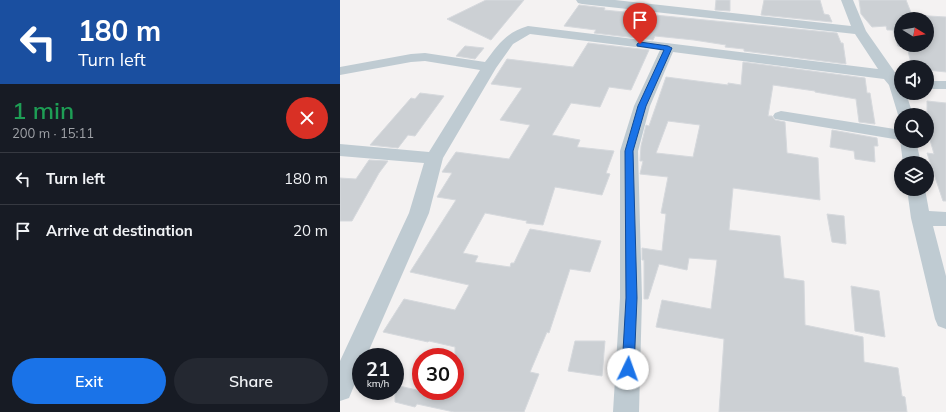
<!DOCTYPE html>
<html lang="en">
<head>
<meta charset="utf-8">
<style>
  :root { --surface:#171b24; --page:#242831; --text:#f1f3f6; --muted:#9ea1a6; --line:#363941; --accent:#1a73e8 }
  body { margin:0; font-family:Mulish,sans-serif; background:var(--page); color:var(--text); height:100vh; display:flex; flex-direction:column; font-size:15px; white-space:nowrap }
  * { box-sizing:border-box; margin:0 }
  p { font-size:13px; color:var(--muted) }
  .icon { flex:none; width:22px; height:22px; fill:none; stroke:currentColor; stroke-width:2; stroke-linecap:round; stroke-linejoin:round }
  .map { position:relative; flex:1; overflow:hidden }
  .drawer { display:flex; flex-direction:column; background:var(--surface); width:340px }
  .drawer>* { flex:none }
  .guide { background:#1a4fa0; color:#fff; overflow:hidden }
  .needle { width:26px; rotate:101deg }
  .fabs { position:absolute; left:554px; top:12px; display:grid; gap:8px }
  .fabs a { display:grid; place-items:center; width:40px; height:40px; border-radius:50%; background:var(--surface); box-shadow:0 2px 6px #0003; font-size:20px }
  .speed { position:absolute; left:12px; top:348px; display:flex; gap:8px; font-size:20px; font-weight:700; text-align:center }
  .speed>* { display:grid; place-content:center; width:52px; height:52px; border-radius:50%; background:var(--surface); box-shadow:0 2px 6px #0003; line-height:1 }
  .speed small { font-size:10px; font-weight:400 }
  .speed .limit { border:6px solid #d22; background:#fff; color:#111 }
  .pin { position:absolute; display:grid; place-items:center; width:34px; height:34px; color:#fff; margin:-41px -17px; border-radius:50% 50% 50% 0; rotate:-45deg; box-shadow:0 0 4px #0007 }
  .pin .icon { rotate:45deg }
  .me { position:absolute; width:44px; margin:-22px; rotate:3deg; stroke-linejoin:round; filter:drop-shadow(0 0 3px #0008) }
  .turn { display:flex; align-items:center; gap:14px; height:84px; padding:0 12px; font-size:18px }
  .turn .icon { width:52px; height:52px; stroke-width:2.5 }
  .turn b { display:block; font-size:28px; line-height:34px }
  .round { display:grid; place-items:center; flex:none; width:42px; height:42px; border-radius:21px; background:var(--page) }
  .head { display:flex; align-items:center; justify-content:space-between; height:68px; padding:0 12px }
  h1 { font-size:24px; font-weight:600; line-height:30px; color:#1e9e55 }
  .action { display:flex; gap:8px; margin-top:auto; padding:8px 12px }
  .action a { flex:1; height:46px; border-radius:24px; background:var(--accent); color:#fff; font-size:16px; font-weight:600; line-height:46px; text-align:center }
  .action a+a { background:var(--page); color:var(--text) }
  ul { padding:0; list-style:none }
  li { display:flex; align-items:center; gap:12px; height:52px; padding:0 12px; border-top:1px solid var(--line) }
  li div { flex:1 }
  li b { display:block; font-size:15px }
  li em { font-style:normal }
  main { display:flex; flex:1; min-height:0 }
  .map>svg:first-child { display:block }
  .building { fill:#ccd0d4; stroke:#d6d9dd; fill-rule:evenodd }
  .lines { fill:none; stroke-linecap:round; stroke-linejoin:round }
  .street { fill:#bfcbd2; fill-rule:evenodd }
  .route { fill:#1a73e8; stroke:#114b97 }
</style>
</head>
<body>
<main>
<section class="drawer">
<div class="guide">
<div class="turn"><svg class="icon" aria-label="left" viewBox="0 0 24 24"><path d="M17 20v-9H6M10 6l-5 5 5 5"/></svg><div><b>180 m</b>Turn left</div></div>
</div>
<div class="head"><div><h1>1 min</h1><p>200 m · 15:11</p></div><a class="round" style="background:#d93025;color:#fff"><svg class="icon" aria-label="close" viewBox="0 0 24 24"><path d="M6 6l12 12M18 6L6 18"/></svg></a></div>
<ul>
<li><svg class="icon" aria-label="left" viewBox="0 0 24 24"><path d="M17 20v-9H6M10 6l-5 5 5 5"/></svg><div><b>Turn left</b></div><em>180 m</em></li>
<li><svg class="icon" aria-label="arrive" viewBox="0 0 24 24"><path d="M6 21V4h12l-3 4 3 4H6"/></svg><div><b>Arrive at destination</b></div><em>20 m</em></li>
</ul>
<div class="action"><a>Exit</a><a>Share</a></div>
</section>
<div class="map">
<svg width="606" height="412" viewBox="0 0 606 412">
  <rect width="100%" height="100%" fill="#f4f2f2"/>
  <!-- building -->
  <path class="building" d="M146,0H184L151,40L107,19Z
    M376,0H390V11L375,10Z
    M424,0H480L484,14L489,15L492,22L421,15Z
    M519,0H566L572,15L606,17V72L587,70V67H572L567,47L558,46L553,30H547L546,26L532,27L521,14ZM561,19H587V45H561Z
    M239,5L265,8L264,10L497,33L501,43H503L506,64L404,51V49L385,47L386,45L354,40L315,36L313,40L254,33L256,30L224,26Z
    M248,43L309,50L291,90L269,87L260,107L231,103L212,135L240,140L237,147L274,151L266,173L270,174L262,195L215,187L203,225L186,223L187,221L145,213L123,253L138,256L135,262L170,267L171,263H174L190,229L261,241L250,272L230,269L209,333L207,332L190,372L199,374L184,412H114L77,404L75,407L55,402V385L81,391H115V347L89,341L88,342L43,332L64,299L115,310L129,285L70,272L116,200L97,197L112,173L102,172L116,152L169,159L190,125L160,120L182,88L151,84L167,59L233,67Z
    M125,46L144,48L135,59L116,56Z
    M403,62L525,78L527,93H530L535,124L519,122L516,99L475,92V91L433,85L428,116H432L435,120L445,122L447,153L478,158L480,200L393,188L389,230L440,236L444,278L464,281L465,325L523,337L524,362L558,368L562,396L565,397L567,412H379L384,339L316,327L322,300L371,309L377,260L349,258L347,270L319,264L308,299H304V260H302V248L322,251L326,214L321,213L328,177L300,174L303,161H300L301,146L306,125L309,126L326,77L388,85V83L401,85ZM328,121L360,125L353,157L316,153Z
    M80,93L104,96L75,136L68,135L58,148L30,145L71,98L75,99Z
    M587,101L606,103V201H603L587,153L594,154L587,129Z
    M492,130L537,138L538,146H534L535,162L515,159L514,151L490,147Z
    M29,160L48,161L39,173L12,221H0V178L16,179Z
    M487,214L504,216L506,244L492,242Z
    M511,286L539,291L545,337L515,331Z
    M235,341H265L262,376L228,371Z"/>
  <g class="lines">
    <!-- street -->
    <path class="street" d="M236,0H275L511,26L501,0H513L526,31L561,81V93H566L573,115H561V119L559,118L549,85L544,79L333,52L310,106L298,151L302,298L299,412H273L280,298V151L294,106L320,50L190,34L173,44L156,68L103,158L89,213L26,357H21V369L9,398L0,401V361L69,213L84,163L0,156V144L89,152L140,70L85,61L71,62L0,75V67L71,54L85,53L145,62C158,45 166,32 188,26L538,69L515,34L242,4L238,3Z
      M587,81H606V89H587Z
      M441,111L561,130V141H576L581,163H563L560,140L435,119L433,116L435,113Z
      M567,189H585L589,211L606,212V226H593L606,276V329L598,326L595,319L571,218Z"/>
  </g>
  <!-- route -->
  <path class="route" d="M300,42L328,46L332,48L306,106L293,151L297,298L294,369L292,373L288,375L284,373L282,369L286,298L285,151L298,106L324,50L297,46V44Z"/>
</svg>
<div class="fabs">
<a><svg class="needle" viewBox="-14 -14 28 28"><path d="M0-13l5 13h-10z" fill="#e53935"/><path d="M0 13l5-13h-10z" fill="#9ea1a6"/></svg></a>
<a><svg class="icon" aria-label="sound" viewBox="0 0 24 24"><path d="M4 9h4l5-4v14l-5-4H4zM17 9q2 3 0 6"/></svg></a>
<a><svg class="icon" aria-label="search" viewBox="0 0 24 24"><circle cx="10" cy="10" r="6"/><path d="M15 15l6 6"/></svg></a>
<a><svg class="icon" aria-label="layers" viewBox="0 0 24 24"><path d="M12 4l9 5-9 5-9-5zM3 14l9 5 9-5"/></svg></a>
</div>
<div class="speed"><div>21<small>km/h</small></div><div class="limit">30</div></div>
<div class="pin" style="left:300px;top:44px;background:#d93025"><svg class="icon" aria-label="arrive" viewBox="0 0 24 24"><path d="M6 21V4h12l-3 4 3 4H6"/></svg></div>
<svg class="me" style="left:288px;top:369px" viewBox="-20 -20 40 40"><circle r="19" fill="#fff"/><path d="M0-13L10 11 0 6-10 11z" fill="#1a73e8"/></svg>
</div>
</main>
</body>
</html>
